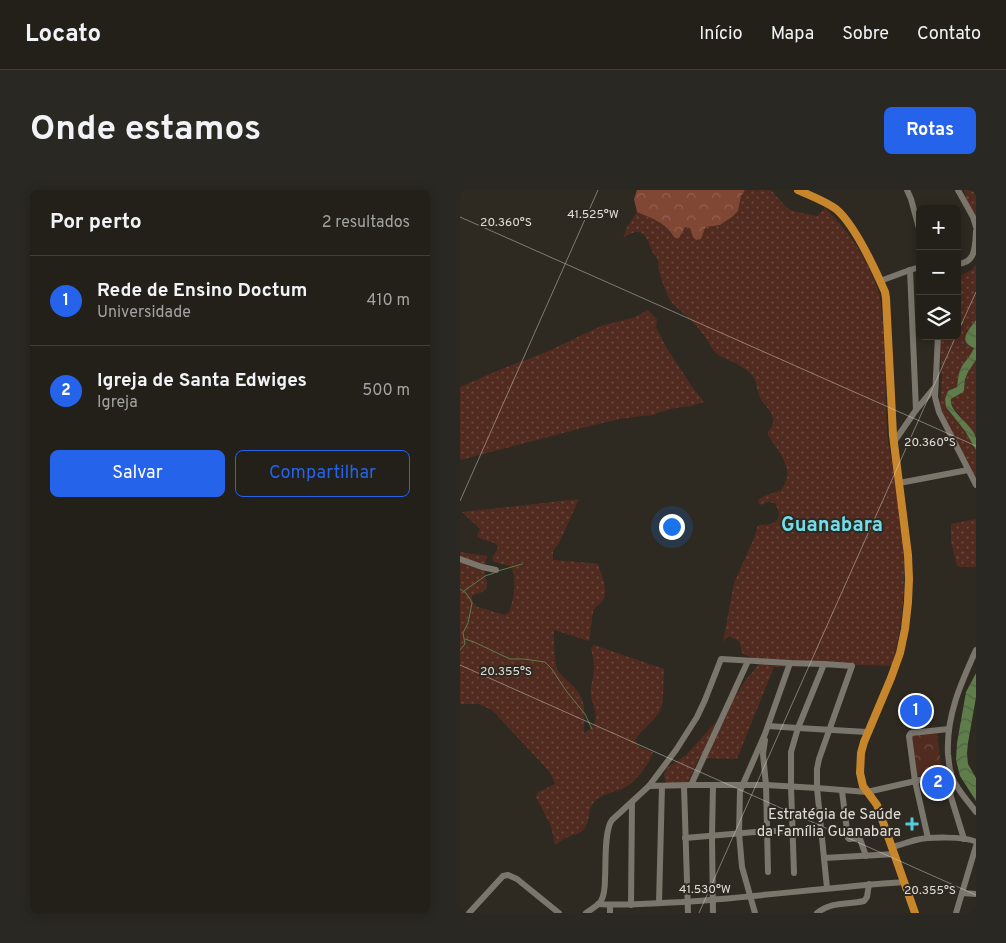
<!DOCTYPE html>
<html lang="pt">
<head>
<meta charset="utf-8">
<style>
	body { margin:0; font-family:Overpass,sans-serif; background:#2a2822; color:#f1f3f6 }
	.controls { position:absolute; right:15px; top:15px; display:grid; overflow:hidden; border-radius:8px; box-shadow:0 2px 12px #0003 }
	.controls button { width:45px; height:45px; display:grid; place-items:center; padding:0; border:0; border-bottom:1px solid #3f3e38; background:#222019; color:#f1f3f6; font:25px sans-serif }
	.you { position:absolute; left:211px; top:336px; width:18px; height:18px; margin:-12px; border:4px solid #fff; border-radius:50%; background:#1a73e8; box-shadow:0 0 0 8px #1a73e833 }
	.badge { display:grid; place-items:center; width:32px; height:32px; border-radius:50%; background:#2563eb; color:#fff; font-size:16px; font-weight:700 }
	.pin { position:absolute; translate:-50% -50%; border:2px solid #fff; box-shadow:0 1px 5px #0006 }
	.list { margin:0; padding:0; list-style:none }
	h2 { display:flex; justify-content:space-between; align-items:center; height:65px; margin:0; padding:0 20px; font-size:21px }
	h2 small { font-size:16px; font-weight:400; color:#a2a3a2 }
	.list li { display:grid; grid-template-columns:32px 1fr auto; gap:15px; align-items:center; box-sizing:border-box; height:90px; padding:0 20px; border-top:1px solid #3f3e38 }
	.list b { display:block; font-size:19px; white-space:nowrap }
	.list p { margin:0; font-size:16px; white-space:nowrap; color:#a2a3a2 }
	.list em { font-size:16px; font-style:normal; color:#a2a3a2 }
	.actions { display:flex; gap:10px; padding:15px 20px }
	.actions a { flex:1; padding:11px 0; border:1px solid #2563eb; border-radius:8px; text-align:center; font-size:18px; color:#2563eb }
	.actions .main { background:#2563eb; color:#fff }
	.icon { flex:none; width:28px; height:28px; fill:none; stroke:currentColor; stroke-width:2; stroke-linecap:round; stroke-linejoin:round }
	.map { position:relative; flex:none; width:516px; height:723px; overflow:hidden; border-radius:8px }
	header { display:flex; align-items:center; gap:30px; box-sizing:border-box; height:70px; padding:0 25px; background:#222019; border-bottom:1px solid #3f3e38 }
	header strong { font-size:24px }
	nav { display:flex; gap:28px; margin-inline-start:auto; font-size:18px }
	.intro { display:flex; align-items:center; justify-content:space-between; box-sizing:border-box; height:120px; padding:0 30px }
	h1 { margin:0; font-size:35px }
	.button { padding:12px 22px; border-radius:8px; background:#2563eb; color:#fff; font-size:18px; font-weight:700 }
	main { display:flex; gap:30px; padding:0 30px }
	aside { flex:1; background:#222019; border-radius:8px; box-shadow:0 2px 12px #0003 }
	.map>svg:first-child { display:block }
	.grass { fill:url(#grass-dots) }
	.forest { fill:url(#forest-crowns) }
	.park { fill:url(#park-crowns) }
	.water { fill:url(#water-waves) }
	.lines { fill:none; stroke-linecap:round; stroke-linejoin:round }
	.stream { stroke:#5e7d4a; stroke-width:1 }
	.minor { stroke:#7b766c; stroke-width:6 }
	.major { stroke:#c7862c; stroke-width:8 }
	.ticks { fill:none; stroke:#e0ded8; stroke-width:1; stroke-opacity:0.45 }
	.poi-dot { fill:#53cbda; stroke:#2e2a21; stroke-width:2 }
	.labels { text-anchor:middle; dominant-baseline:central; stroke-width:4; stroke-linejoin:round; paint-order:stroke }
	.poi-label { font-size:15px; fill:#e0ded8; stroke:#2e2a21; text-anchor:end }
	.district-label { font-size:20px; font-weight:bold; fill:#73ddeb; stroke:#2e2a21 }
	.ticks-label { font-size:12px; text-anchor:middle; fill:#e0ded8; stroke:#2e2a21; stroke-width:4; stroke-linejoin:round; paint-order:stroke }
</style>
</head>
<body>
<header>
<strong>Locato</strong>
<nav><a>Início</a><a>Mapa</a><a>Sobre</a><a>Contato</a></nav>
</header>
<div class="intro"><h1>Onde estamos</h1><a class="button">Rotas</a></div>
<main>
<aside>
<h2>Por perto<small>2 resultados</small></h2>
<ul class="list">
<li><span class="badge">1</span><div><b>Rede de Ensino Doctum</b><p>Universidade</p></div><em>410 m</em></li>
<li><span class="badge">2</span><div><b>Igreja de Santa Edwiges</b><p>Igreja</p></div><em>500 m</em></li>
</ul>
<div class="actions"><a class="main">Salvar</a><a>Compartilhar</a></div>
</aside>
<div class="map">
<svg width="516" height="723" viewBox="0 0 516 723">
	<defs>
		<pattern id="grass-dots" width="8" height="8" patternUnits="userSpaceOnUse" patternTransform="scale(1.25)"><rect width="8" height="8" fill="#512b1f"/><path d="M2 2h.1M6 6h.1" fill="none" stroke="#6a493f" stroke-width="1.8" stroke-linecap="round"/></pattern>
		<pattern id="forest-crowns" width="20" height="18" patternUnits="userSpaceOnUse" patternTransform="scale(1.25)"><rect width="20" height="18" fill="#804735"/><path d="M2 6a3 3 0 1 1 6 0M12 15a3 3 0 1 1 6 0" fill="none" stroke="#926152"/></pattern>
		<pattern id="park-crowns" width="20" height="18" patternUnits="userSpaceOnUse" patternTransform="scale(1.25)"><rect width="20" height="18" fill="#512b1f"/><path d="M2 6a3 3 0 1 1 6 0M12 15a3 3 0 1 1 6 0" fill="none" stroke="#6a493f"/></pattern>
		<pattern id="water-waves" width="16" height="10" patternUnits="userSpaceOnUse" patternTransform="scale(1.25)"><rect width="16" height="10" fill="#5e7d4a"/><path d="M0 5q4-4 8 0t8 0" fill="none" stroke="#526346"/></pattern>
	</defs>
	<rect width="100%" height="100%" fill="#2e2a21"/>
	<g class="grass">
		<path d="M285 0H311L327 18 333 21 357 26 365 18C388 40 408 69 418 100 421 108 421 118 422 126 427 165 425 204 427 243 428 256 432 268 434 281 438 311 443 341 444 371 445 408 441 441 432 476L401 475 314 477 277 569 239 568 227 594 206 595 204 584 208 577 226 565 255 533 264 531 272 512 284 492 299 474 296 470 282 463 279 451 268 446 263 452 274 393 295 346 298 335C305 335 318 335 319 325 319 321 316 316 315 313L308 312 300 315 299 314 298 310 302 307 321 300C337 280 319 263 308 245V242C322 226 303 217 299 205 296 197 297 190 291 184 285 178 276 173 268 170 263 167 258 166 255 162 252 160 251 156 249 153 246 147 241 142 237 137 231 129 223 123 215 116 208 110 202 91 199 82 198 78 199 74 198 70 197 67 193 65 192 61 185 43 182 36 163 48L167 37 177 22C196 31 201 31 215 48L225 37 243 40 246 37 260 35 272 27 278 21 281 6Z"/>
		<polygon points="504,0 516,0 516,29 508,15"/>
		<polygon points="516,75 516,130 507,143 512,157 514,159 503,175 498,187 497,197 491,199 486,217 505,241 516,260 516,290 490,240 480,215 482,186 479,146 497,146 497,87 512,80"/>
		<polygon points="188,120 197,129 196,137 206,157 233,198 244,212 231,216 215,218 200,222 194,225 181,226 160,229 138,234 0,270 0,197 39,180 84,163 141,136 175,127"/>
		<polygon points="516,170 516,247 490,213 491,209 504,200 505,189 508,182"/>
		<path d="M119 309 99 353 93 361V370L130 373 138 374C141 384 149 400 143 410 140 415 134 417 133 422 131 432 131 442 129 451L94 440C94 450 94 470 97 479 100 485 108 491 113 496 128 511 124 525 124 543 129 540 133 538 135 532 138 522 132 514 131 505 130 496 134 487 134 477 134 471 132 464 131 458L134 455 204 479C203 491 205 513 199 523 192 533 181 540 175 550 178 558 185 559 193 562 190 573 175 593 164 598 156 602 143 603 136 610 127 617 131 630 125 638 121 644 114 644 108 647 103 649 99 653 95 655L91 636 76 607 78 602 95 594 93 589 88 580 32 520 19 514H0V362C10 363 18 365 27 366 26 372 24 378 25 383 25 388 29 394 26 399 22 404 16 403 12 406 12 412 13 414 18 417L45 425 49 422C53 413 59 383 49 376 45 374 39 374 34 372L32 368 37 360 38 356C32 350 24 352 17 346L20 339 2 322Z"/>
		<polygon points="516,329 516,377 502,377 497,376 491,352 491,334"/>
	</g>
	<path class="forest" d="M177 0H285L281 6 278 21 272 27 260 35 246 37C243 41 243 44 241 49L236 50 233 47 230 38 225 37 219 48H215C203 31 195 30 177 22L174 9Z"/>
	<polygon class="park" points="477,543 482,582 457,586 451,545"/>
	<g class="water">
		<path d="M516 130V170L508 182 505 189 504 200 503 202 491 209C488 221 513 235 516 248 516 252 516 257 516 260L505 241 486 217 485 209 488 201 497 197C498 190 498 183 502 176 506 170 511 165 514 158 497 151 509 140 516 130Z"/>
		<polygon points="516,483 516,507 508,553 507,563 508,574 516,588 516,611 500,586 496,570 497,553 506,502"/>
	</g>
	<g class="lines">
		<g class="stream">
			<polyline points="38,381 62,374"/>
			<polyline points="0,399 6,403 10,409 12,413 8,433 3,443 5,454 0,460"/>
			<polyline points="4,401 25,386 34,383"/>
			<polyline points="5,449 14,452 50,469 64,469 85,472 91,478 107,502 125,524 132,539"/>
		</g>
		<g class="minor">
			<polyline points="447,0 451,9 460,42"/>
			<polyline points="498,0 513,27 516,37"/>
			<path d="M497 74C516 73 515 57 516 41"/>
			<polyline points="450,80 456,220"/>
			<polyline points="420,91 450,80 460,77"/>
			<polyline points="478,146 475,207 479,222 516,295"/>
			<polyline points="434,252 456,220 475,197"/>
			<polyline points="439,293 508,280"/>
			<polyline points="0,369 22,377 36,380"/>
			<path d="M516 460C501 493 486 526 488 564 489 572 489 579 492 587 497 600 508 611 516 622"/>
			<polyline points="308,536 338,538 407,542"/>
			<polyline points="305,550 303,564 306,595 308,682"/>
			<polyline points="486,584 491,607 504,649"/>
			<polyline points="231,595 288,471"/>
			<polyline points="189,596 231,595 306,595 357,598 407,602 491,583"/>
			<polyline points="224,596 228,723"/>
			<polyline points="382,601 388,648 389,649 398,648 400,649 406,666"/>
			<polyline points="225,648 307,641 361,641"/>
			<polyline points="468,648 455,591 449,546 451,543 489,539"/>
			<path d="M432 657C440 655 448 652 456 650 468 647 505 646 516 652"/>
			<polyline points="364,668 435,664"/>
			<polyline points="334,683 331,596 331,562 338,538 364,474"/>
			<polyline points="502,703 516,704"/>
			<polyline points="199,713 202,596"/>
			<path d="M138 714C166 716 194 713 222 712 296 707 370 697 445 692"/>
			<polyline points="171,715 172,612"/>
			<polyline points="9,723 43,686 48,685 57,689 99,723"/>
			<path d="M126 723C131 719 138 716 141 711 145 704 145 695 145 688 146 674 144 640 152 630L189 596 216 560 237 527 245 510 261 469 330 473 364 474 392 476 359 569 357 579V598L367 698"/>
			<polyline points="150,723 150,715"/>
			<polyline points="253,723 252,646 253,595"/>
			<polyline points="295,723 282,677 279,643 280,601 305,544 330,473"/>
			<path d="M357 723C372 711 387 715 404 711L407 707 409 694"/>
			<polyline points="496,723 516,656"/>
		</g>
		<path class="major" d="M338 0C351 6 365 11 376 19 395 35 415 79 425 102L426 108 433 245 448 365 449 389 448 412 445 439 440 463 431 488 404 552 401 563 400 583 403 596 417 615 455 723"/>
	</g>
	<path class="ticks" d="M0 27 516 256M497 144 516 102M0 311 138 0M0 475 516 705M239 723 496 146"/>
	<path class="poi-dot" d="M449.5 626.5h5v5h5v5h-5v5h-5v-5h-5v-5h5z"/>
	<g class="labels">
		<g class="poi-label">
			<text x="441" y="625">Estratégia de Saúde<tspan x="441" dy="17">da Família Guanabara</tspan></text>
		</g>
		<g class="district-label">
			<text x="372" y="336">Guanabara</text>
		</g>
	</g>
	<g class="ticks-label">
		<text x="133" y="28">41.525°W</text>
		<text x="46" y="36">20.360°S</text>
		<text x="470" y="256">20.360°S</text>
		<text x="46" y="485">20.355°S</text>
		<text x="245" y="703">41.530°W</text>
		<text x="470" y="704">20.355°S</text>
	</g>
</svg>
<div class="controls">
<button>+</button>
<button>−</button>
<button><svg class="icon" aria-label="layers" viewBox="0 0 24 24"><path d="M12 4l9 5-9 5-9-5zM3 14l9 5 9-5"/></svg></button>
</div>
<div class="you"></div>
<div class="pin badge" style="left:456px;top:521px">1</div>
<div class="pin badge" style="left:478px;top:593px">2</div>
</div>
</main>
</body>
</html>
